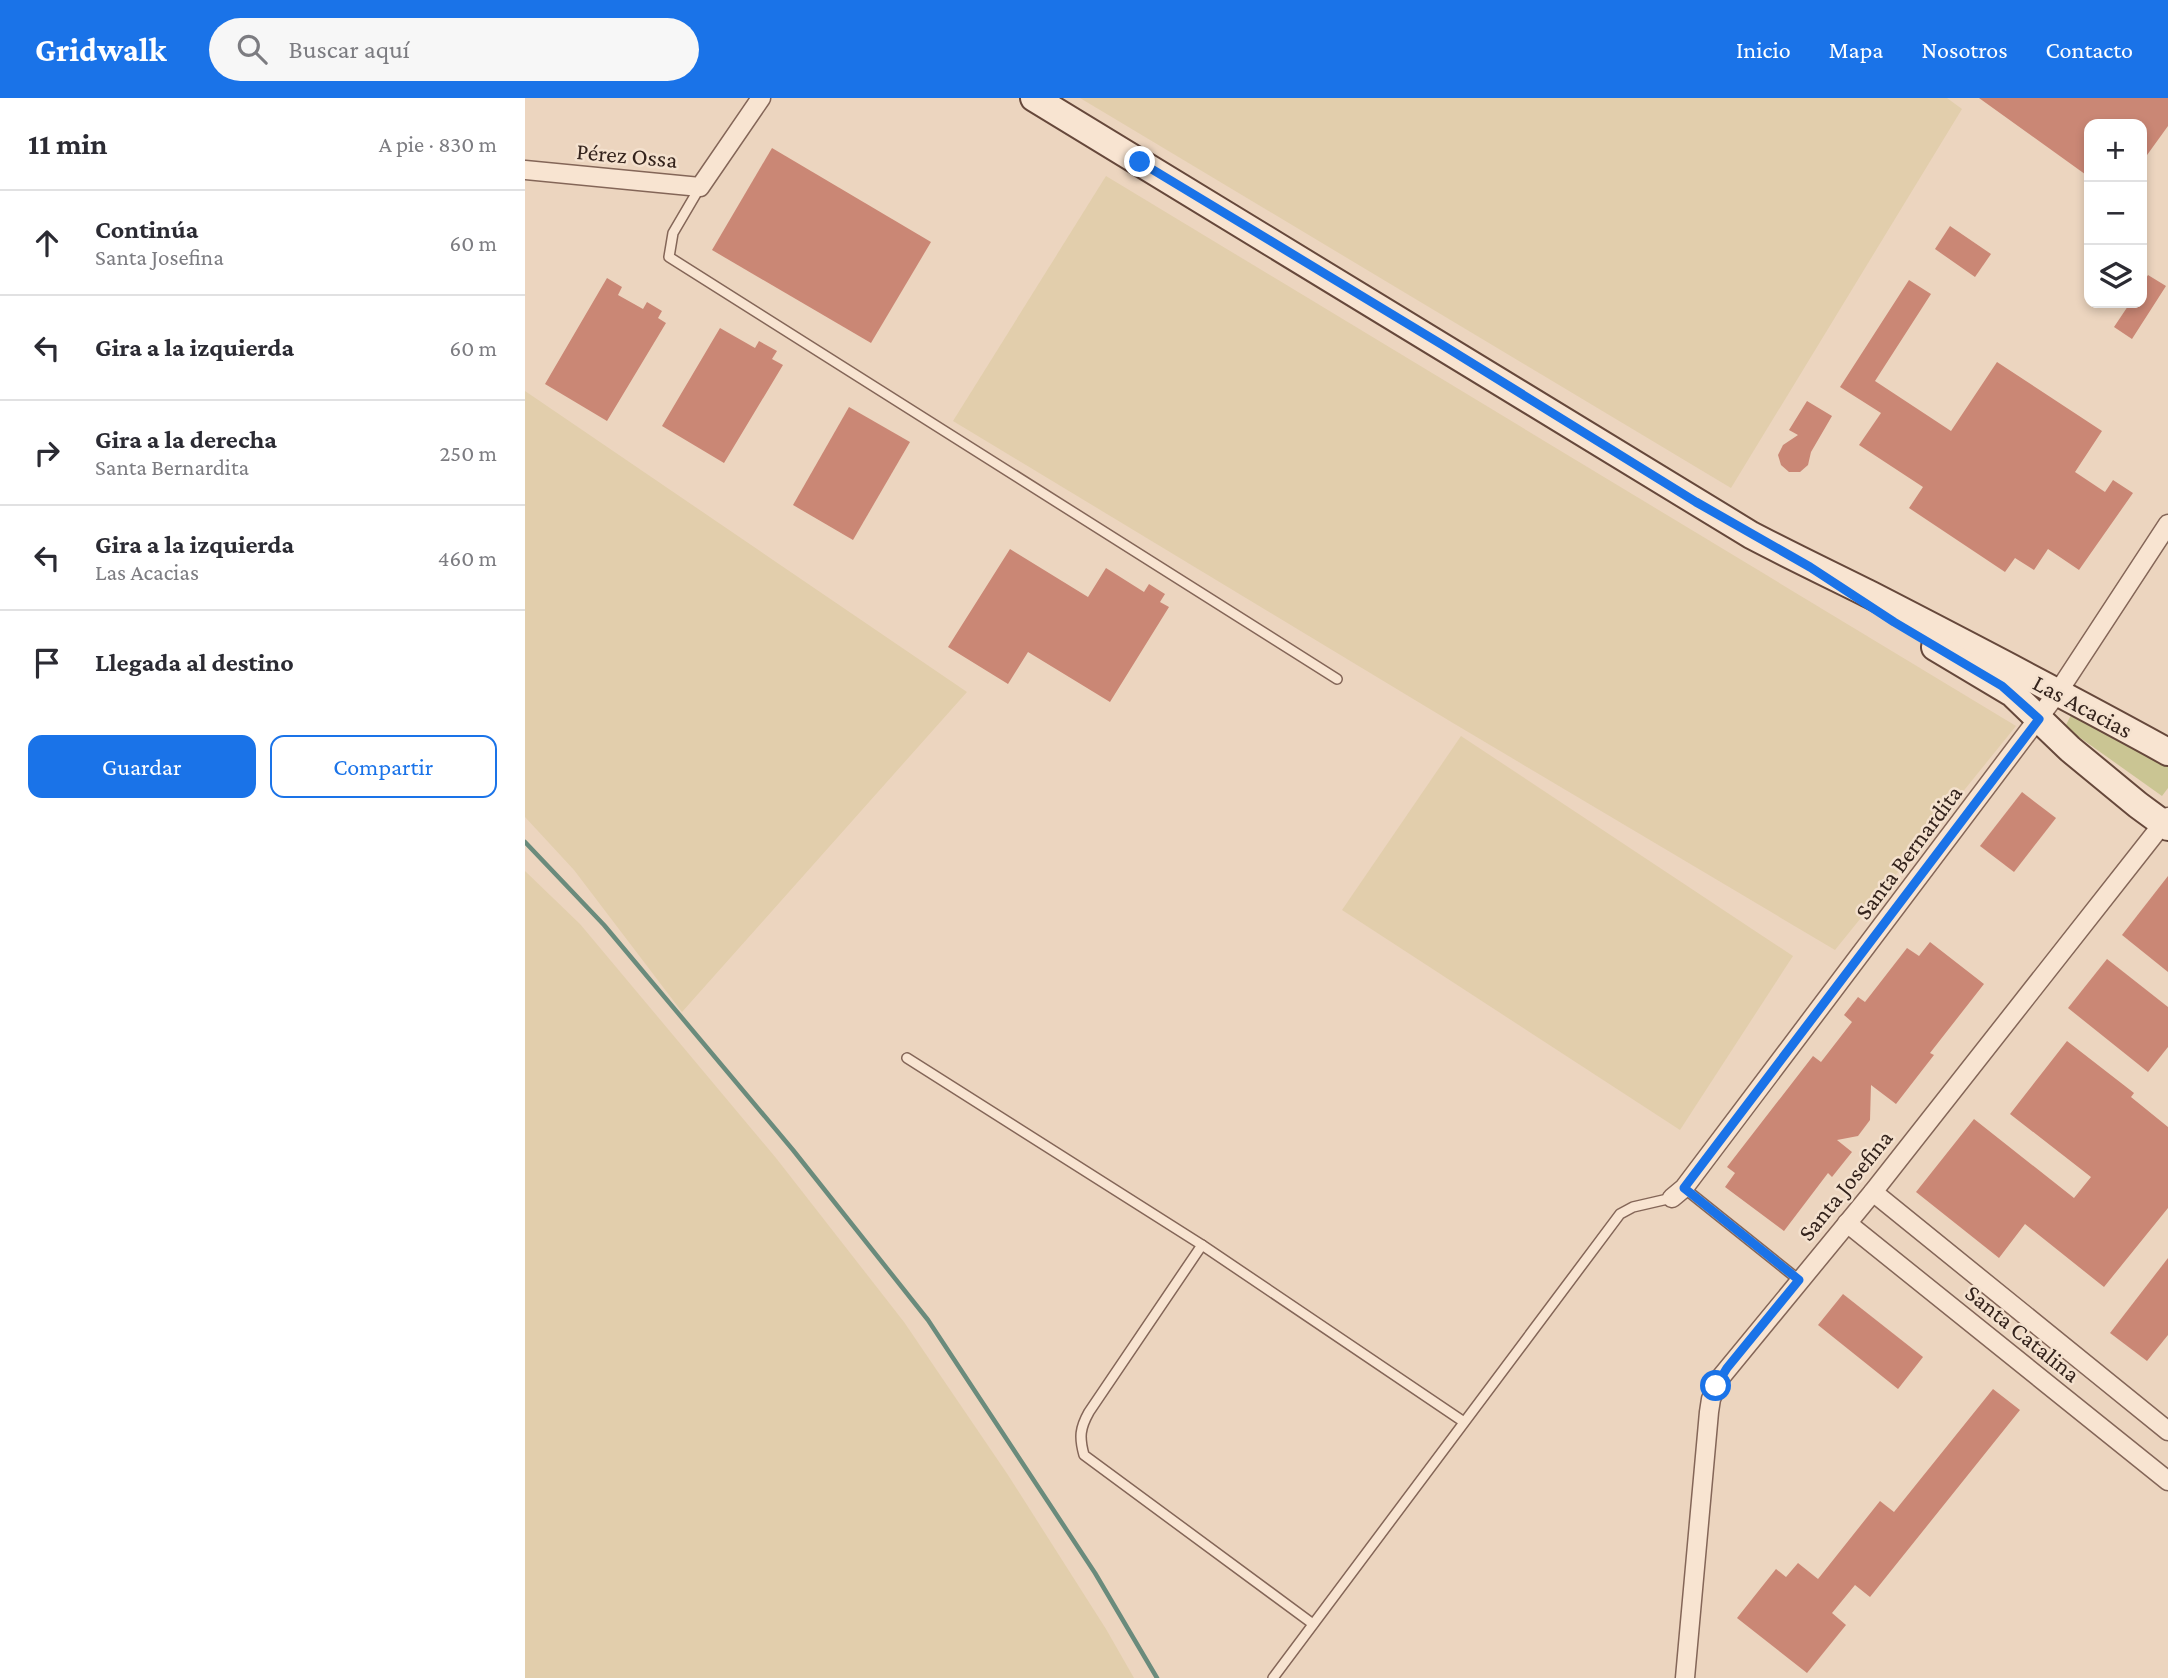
<!DOCTYPE html>
<html lang="es">
<head>
<meta charset="utf-8">
<style>
	body { margin:0; font-family:"Crimson Pro",serif; background:#f7f7f7; color:#2b2b33 }
	.controls { position:absolute; right:21px; top:21px; display:grid; overflow:hidden; border-radius:14px; box-shadow:0 4px 10px #0003 }
	.controls button { width:63px; height:63px; display:grid; place-items:center; padding:0; border:0; border-bottom:2px solid #e1e1e2; background:#fff; color:#2b2b33; font:35px sans-serif }
	.stop { position:absolute; width:21px; height:21px; margin:-16px; border:5px solid #1a73e8; border-radius:50%; background:#fff }
	.stop.end { background:#1a73e8; border-color:#fff; box-shadow:0 2px 7px #0008 }
	.list { margin:0; padding:0; list-style:none }
	h2 { display:flex; justify-content:space-between; align-items:center; height:91px; margin:0; padding:0 28px; font-size:30px }
	h2 small { font-size:23px; font-weight:400; color:#7c7c81 }
	.list li { display:grid; grid-template-columns:46px 1fr auto; gap:21px; align-items:center; box-sizing:border-box; height:105px; padding:0 28px; border-top:2px solid #e1e1e2 }
	.list b { display:block; font-size:26px; white-space:nowrap }
	.list p { margin:0; font-size:23px; white-space:nowrap; color:#7c7c81 }
	.list em { font-size:23px; font-style:normal; color:#7c7c81 }
	.actions { display:flex; gap:14px; padding:21px 28px }
	.actions a { flex:1; padding:16px 0; border:2px solid #1a73e8; border-radius:14px; text-align:center; font-size:24px; color:#1a73e8 }
	.actions .main { background:#1a73e8; color:#fff }
	.icon { flex:none; width:38px; height:38px; fill:none; stroke:currentColor; stroke-width:2; stroke-linecap:round; stroke-linejoin:round }
	.map { position:relative; flex:none; width:1643px; height:1580px; overflow:hidden }
	header { display:flex; align-items:center; gap:42px; box-sizing:border-box; height:98px; padding:0 35px; background:#1a73e8; color:#fff }
	header strong { font-size:33px }
	nav { display:flex; gap:38px; margin-inline-start:auto; font-size:24px }
	.search { width:490px; height:63px; background:#f7f7f7; display:flex; align-items:center; gap:18px; box-sizing:border-box; padding:0 24px; border-radius:38px; color:#7c7c81; font-size:26px }
	main { display:flex }
	aside { flex:1; background:#fff }
	.map>svg:first-child { display:block }
	.farmland { fill:#e2ceac }
	.green { fill:#cac593 }
	.lines { fill:none; stroke-linecap:round; stroke-linejoin:round }
	.stream { stroke:#6a8b7c; stroke-width:4.5 }
	.building { fill:#ca8775 }
	.lane-casing { stroke:#846658; stroke-width:12 }
	.street-casing { stroke:#846658; stroke-width:21 }
	.secondary-casing { stroke:#66483b; stroke-width:30 }
	.lane { stroke:#f8e4d1; stroke-width:9 }
	.street { stroke:#f8e4d1; stroke-width:18 }
	.secondary { stroke:#f8e4d1; stroke-width:26 }
	.route { stroke:#1a73e8; stroke-width:9 }
	.labels { text-anchor:middle; dominant-baseline:central; stroke-width:5; stroke-linejoin:round; paint-order:stroke }
	.street-label { font-size:24px; fill:#34231c; stroke:#f4e1ce }
</style>
</head>
<body>
<header>
<strong>Gridwalk</strong>
<div class="search"><svg class="icon" aria-label="search" viewBox="0 0 24 24"><circle cx="10" cy="10" r="6"/><path d="M15 15l6 6"/></svg>Buscar aquí</div>
<nav><a>Inicio</a><a>Mapa</a><a>Nosotros</a><a>Contacto</a></nav>
</header>
<main>
<aside>
<h2>11 min<small>A pie · 830 m</small></h2>
<ul class="list">
<li><svg class="icon" aria-label="ahead" viewBox="0 0 24 24"><path d="M12 20V5M6 11l6-6 6 6"/></svg><div><b>Continúa</b><p>Santa Josefina</p></div><em>60 m</em></li>
<li><svg class="icon" aria-label="left" viewBox="0 0 24 24"><path d="M17 20v-9H6M10 6l-5 5 5 5"/></svg><div><b>Gira a la izquierda</b></div><em>60 m</em></li>
<li><svg class="icon" aria-label="right" viewBox="0 0 24 24"><path d="M7 20v-9h11M14 6l5 5-5 5"/></svg><div><b>Gira a la derecha</b><p>Santa Bernardita</p></div><em>250 m</em></li>
<li><svg class="icon" aria-label="left" viewBox="0 0 24 24"><path d="M17 20v-9H6M10 6l-5 5 5 5"/></svg><div><b>Gira a la izquierda</b><p>Las Acacias</p></div><em>460 m</em></li>
<li><svg class="icon" aria-label="arrive" viewBox="0 0 24 24"><path d="M6 21V4h12l-3 4 3 4H6"/></svg><div><b>Llegada al destino</b></div></li>
</ul>
<div class="actions"><a class="main">Guardar</a><a>Compartir</a></div>
</aside>
<div class="map">
<svg width="1643" height="1580" viewBox="0 0 1643 1580">
	<rect width="100%" height="100%" fill="#ecd5bf"/>
	<g class="farmland">
		<polygon points="555,0 1422,0 1437,11 1206,390"/>
		<polygon points="581,78 1491,628 1310,852 928,625 428,323"/>
		<polygon points="0,293 442,594 157,914 49,772 0,719"/>
		<polygon points="936,638 1268,858 1155,1032 817,812"/>
		<polygon points="0,773 55,826 251,1060 379,1224 483,1377 581,1531 609,1580 0,1580"/>
	</g>
	<polygon class="green" points="1547,615 1643,667 1643,690 1637,698 1540,629"/>
	<g class="lines">
		<polyline class="stream" points="0,744 79,827 268,1052 403,1222 570,1475 632,1580"/>
	</g>
	<g class="building">
		<polygon points="1454,0 1643,0 1643,28 1617,64 1617,26 1564,26 1564,79"/>
		<polygon points="247,50 406,144 346,245 187,152"/>
		<polygon points="1425,128 1466,156 1450,179 1410,151"/>
		<polygon points="1623,177 1641,188 1607,241 1589,229 1605,205 1617,205 1617,187"/>
		<polygon points="82,180 97,189 93,197 118,211 122,204 137,213 133,220 141,225 82,323 20,286"/>
		<polygon points="1384,182 1406,196 1350,283 1426,333 1472,264 1577,333 1550,374 1580,394 1588,382 1608,395 1554,472 1523,451 1509,472 1490,460 1480,474 1384,410 1398,389 1334,347 1356,315 1315,289"/>
		<polygon points="195,230 230,250 234,243 252,253 247,261 258,267 199,365 137,328"/>
		<polygon points="1282,303 1307,318 1286,354 1283,367 1275,374 1264,374 1256,367 1253,357 1258,347 1273,337 1264,332"/>
		<polygon points="324,309 385,344 328,442 268,407"/>
		<polygon points="485,451 563,499 581,470 619,494 624,486 640,496 635,504 644,509 585,604 503,554 483,586 423,549"/>
		<polygon points="1497,694 1531,720 1489,774 1455,748"/>
		<polygon points="1643,778 1643,874 1597,837"/>
		<polygon points="1405,844 1459,886 1405,955 1409,957 1371,1006 1346,987 1345,1022 1333,1038 1312,1042 1327,1054 1307,1079 1303,1075 1259,1133 1200,1089 1210,1075 1202,1069 1288,958 1296,964 1327,924 1319,917 1333,899 1340,904 1382,850 1394,858"/>
		<polygon points="1582,861 1643,909 1643,949 1623,974 1543,910"/>
		<polygon points="1542,943 1609,995 1606,999 1643,1029 1643,1110 1579,1189 1500,1126 1474,1160 1391,1094 1449,1021 1549,1100 1566,1079 1485,1016"/>
		<polygon points="1643,1160 1643,1237 1622,1263 1585,1235"/>
		<polygon points="1318,1196 1398,1259 1373,1291 1293,1227"/>
		<polygon points="1468,1291 1495,1312 1345,1499 1330,1487 1307,1515 1321,1527 1282,1575 1212,1520 1251,1471 1261,1479 1273,1465 1293,1481 1355,1403 1369,1414"/>
	</g>
	<g class="lines">
		<g class="lane-casing">
			<g id="lane">
				<polyline points="175,89 148,135 144,159 812,581"/>
				<polyline points="382,960 677,1147 939,1324"/>
				<polyline points="1159,1090 1274,1182"/>
				<path d="M677 1147 564 1314C555 1330 554 1339 559 1357L788 1526"/>
				<polyline points="748,1580 1095,1116 1108,1109 1147,1100"/>
			</g>
		</g>
		<g class="street-casing">
			<g id="street">
				<polyline points="0,72 175,89 236,0"/>
				<polyline points="1348,1094 1643,1333"/>
				<polyline points="1147,1100 1159,1090 1533,594 1643,426"/>
				<polyline points="1322,1125 1643,1383"/>
				<polyline points="1160,1580 1184,1314 1186,1301 1196,1279 1348,1094 1643,719"/>
			</g>
		</g>
		<g class="secondary-casing">
			<g id="secondary">
				<path d="M509 0 1226 437C1266 458 1306 477 1346 497 1445 548 1545 600 1643 654"/>
				<polyline points="1410,549 1487,595 1545,651 1613,707 1643,729"/>
			</g>
		</g>
		<use href="#lane" class="lane"/>
		<use href="#street" class="street"/>
		<use href="#secondary" class="secondary"/>
	</g>
	<g class="lines">
		<polyline class="route" points="615,64 916,246 1171,404 1285,469 1369,524 1477,588 1514,621 1159,1090 1274,1182 1202,1270 1191,1288"/>
	</g>
	<g class="labels">
		<g class="street-label">
			<text transform="translate(102 57) rotate(5)">Pérez Ossa</text>
			<text transform="translate(1558 608) rotate(28)">Las Acacias</text>
			<text transform="translate(1383 754) rotate(-53)">Santa Bernardita</text>
			<text transform="translate(1320 1087) rotate(-51)">Santa Josefina</text>
			<text transform="translate(1498 1235) rotate(39)">Santa Catalina</text>
		</g>
	</g>
</svg>
<div class="controls">
<button>+</button>
<button>−</button>
<button><svg class="icon" aria-label="layers" viewBox="0 0 24 24"><path d="M12 4l9 5-9 5-9-5zM3 14l9 5 9-5"/></svg></button>
</div>
<div class="stop" style="left:1191px;top:1288px"></div>
<div class="stop end" style="left:615px;top:64px"></div>
</div>
</main>
</body>
</html>
